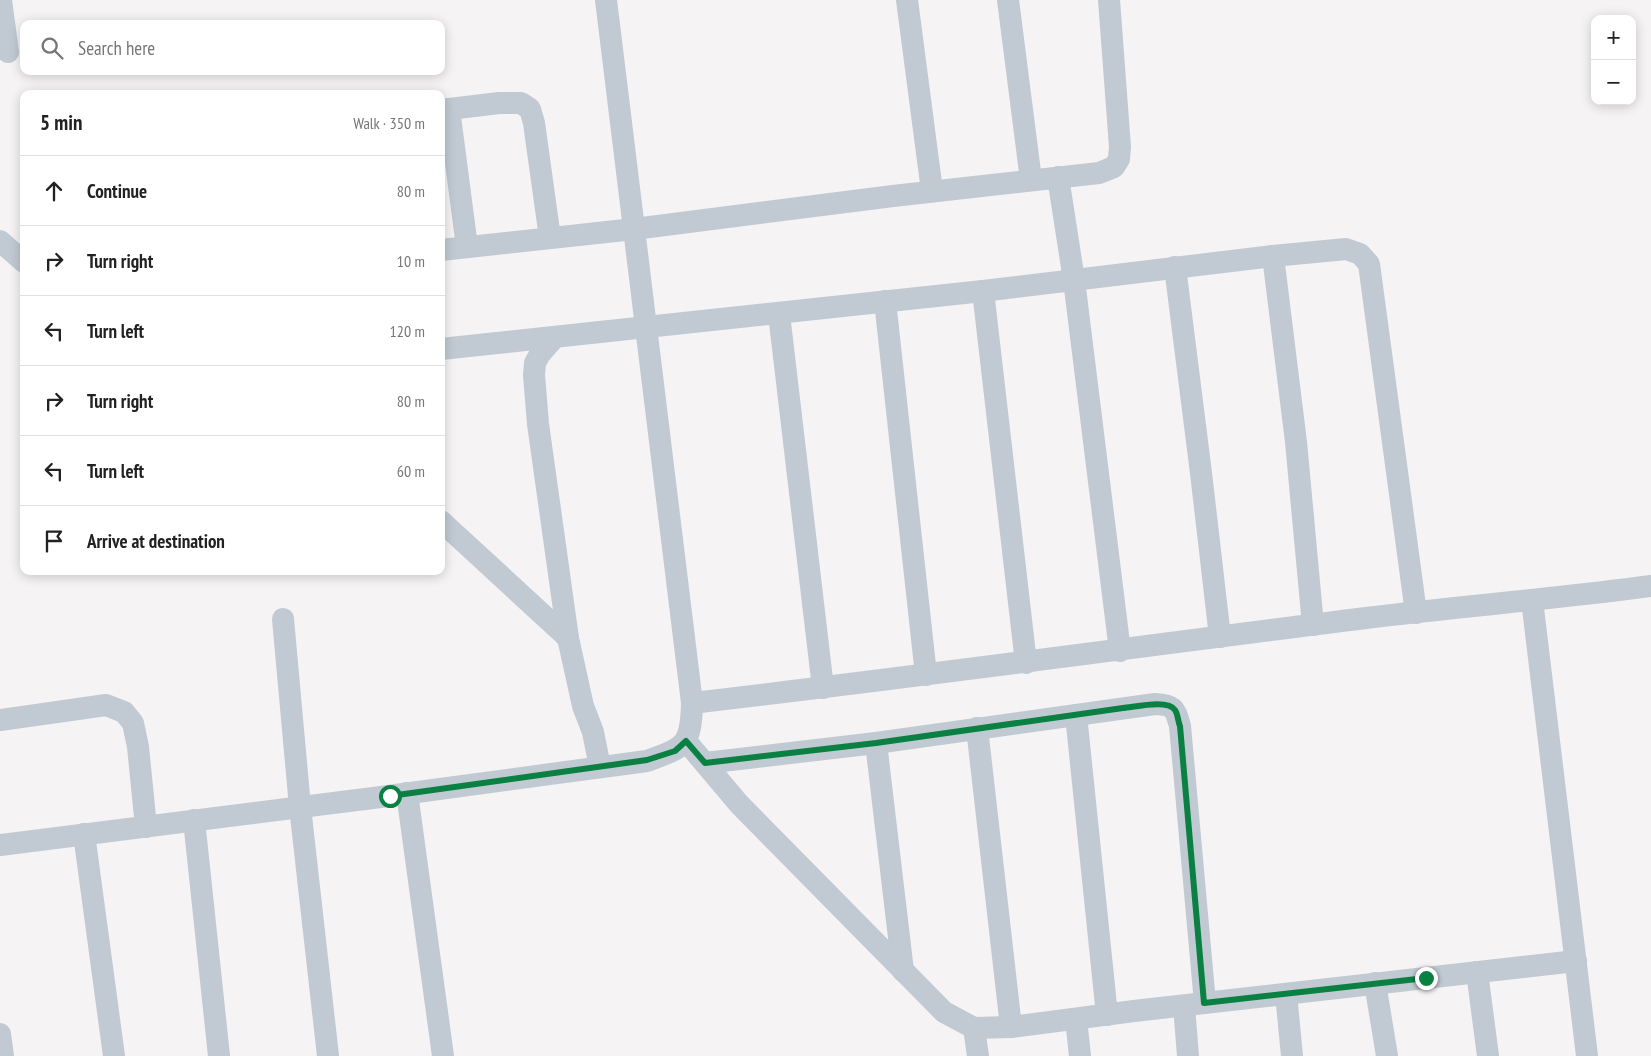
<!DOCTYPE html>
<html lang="en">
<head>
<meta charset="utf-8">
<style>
	body { margin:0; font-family:"PT Sans Narrow",sans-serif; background:#f2f2f2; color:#222 }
	.controls { position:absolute; right:15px; top:15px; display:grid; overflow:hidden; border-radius:10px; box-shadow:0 2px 12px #0003 }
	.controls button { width:45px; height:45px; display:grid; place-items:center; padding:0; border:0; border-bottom:1px solid #e0e0e0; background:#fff; color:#222; font:25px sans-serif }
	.stop { position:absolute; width:15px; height:15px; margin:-11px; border:4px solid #0b8043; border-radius:50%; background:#fff }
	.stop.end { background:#0b8043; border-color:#fff; box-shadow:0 1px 5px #0008 }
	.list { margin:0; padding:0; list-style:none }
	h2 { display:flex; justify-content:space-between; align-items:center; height:65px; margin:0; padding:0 20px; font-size:21px }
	h2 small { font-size:16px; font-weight:400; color:#767676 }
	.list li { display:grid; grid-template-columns:32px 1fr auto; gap:15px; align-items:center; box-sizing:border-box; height:70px; padding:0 20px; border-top:1px solid #e0e0e0 }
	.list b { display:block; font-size:19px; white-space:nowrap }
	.list em { font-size:16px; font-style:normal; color:#767676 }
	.icon { flex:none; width:28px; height:28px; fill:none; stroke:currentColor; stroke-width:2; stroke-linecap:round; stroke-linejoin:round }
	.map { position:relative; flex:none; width:1651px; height:1056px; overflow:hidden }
	.search { position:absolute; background:#fff; box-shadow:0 2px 12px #0003; left:20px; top:20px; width:425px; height:55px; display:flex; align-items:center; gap:12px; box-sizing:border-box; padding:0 18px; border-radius:10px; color:#767676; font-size:19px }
	.panel { position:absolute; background:#fff; box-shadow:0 2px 12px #0003; left:20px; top:90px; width:425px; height:485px; border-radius:10px }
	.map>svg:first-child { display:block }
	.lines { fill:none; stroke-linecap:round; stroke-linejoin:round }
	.street { stroke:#c1cad2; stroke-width:22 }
	.route { stroke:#0b8043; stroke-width:6 }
</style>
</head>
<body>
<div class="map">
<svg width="1651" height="1056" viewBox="0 0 1651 1056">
	<rect width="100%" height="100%" fill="#f5f3f3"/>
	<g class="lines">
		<g class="street">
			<polyline points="1,0 8,52"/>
			<polyline points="907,0 932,191"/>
			<polyline points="1008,0 1031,180"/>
			<polyline points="449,109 467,247"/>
			<polyline points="441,110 499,103 521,103 530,109 534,123 550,238"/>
			<polyline points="1058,177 1074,280 1120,651"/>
			<polyline points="0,241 24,262"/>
			<polyline points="441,250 634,229 893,196 1099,173 1114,167 1119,159 1120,147 1109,0"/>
			<polyline points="1273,256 1296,442 1313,625"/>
			<polyline points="1175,267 1201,473 1220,637"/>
			<polyline points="983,291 1026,663"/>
			<polyline points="885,301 926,675"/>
			<polyline points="779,314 823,688"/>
			<polyline points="554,338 540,354 535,363 534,375 538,424 568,638 583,706 593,732 600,767"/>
			<polyline points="441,349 983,291 1273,256 1346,249 1360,254 1369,264 1416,613"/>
			<polyline points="441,521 568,638"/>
			<polyline points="1532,600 1587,1056"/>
			<polyline points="283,619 300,807 328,1056"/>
			<path d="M692 703C917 677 1142 646 1366 618 1461 606 1556 599 1651 586"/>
			<polyline points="1076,715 1107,1015"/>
			<polyline points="0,720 106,705 124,712 133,723 138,747 146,827"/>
			<polyline points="977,728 1011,1027"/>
			<polyline points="686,741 739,804 944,1012 974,1028 1011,1027 1134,1011 1576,961"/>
			<polyline points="876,743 903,971"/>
			<path d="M705 763 876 743 1155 704C1175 705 1175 709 1180 726L1205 1003"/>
			<polyline points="407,793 443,1056"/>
			<polyline points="194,820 219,1056"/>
			<polyline points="84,834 114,1056"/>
			<path d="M0 845 373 798 647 761C685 747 691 746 692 703L606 0"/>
			<polyline points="1477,972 1488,1056"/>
			<polyline points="1375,983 1387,1056"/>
			<polyline points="1286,994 1292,1056"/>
			<polyline points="1184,1006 1188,1056"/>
			<polyline points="1076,1019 1080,1056"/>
			<polyline points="974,1028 978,1056"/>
			<polyline points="0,1034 3,1056"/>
		</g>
	</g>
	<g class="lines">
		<path class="route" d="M390 796 647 760 675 751 686 741 705 763 876 743 1123 708C1135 707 1168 699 1175 710 1178 714 1178 722 1180 726L1204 1003 1426 978"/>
	</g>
</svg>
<div class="controls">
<button>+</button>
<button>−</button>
</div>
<div class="stop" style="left:390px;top:796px"></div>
<div class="stop end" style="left:1426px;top:978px"></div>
<div class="search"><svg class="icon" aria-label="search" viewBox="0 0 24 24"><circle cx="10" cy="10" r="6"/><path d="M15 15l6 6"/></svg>Search here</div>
<section class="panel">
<h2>5 min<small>Walk · 350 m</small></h2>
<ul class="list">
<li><svg class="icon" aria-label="ahead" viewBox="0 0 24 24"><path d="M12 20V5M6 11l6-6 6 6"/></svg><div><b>Continue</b></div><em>80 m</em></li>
<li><svg class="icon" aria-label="right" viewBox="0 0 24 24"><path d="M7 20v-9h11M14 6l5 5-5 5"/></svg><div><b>Turn right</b></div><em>10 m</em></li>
<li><svg class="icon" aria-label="left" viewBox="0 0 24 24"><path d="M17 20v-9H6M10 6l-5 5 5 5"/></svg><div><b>Turn left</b></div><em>120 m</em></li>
<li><svg class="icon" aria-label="right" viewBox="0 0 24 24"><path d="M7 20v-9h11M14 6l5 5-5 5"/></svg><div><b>Turn right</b></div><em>80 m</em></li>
<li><svg class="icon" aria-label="left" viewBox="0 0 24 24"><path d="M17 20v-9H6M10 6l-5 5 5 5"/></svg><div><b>Turn left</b></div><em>60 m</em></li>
<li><svg class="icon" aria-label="arrive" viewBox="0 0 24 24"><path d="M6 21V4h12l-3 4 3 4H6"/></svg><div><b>Arrive at destination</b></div></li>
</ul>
</section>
</div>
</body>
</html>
